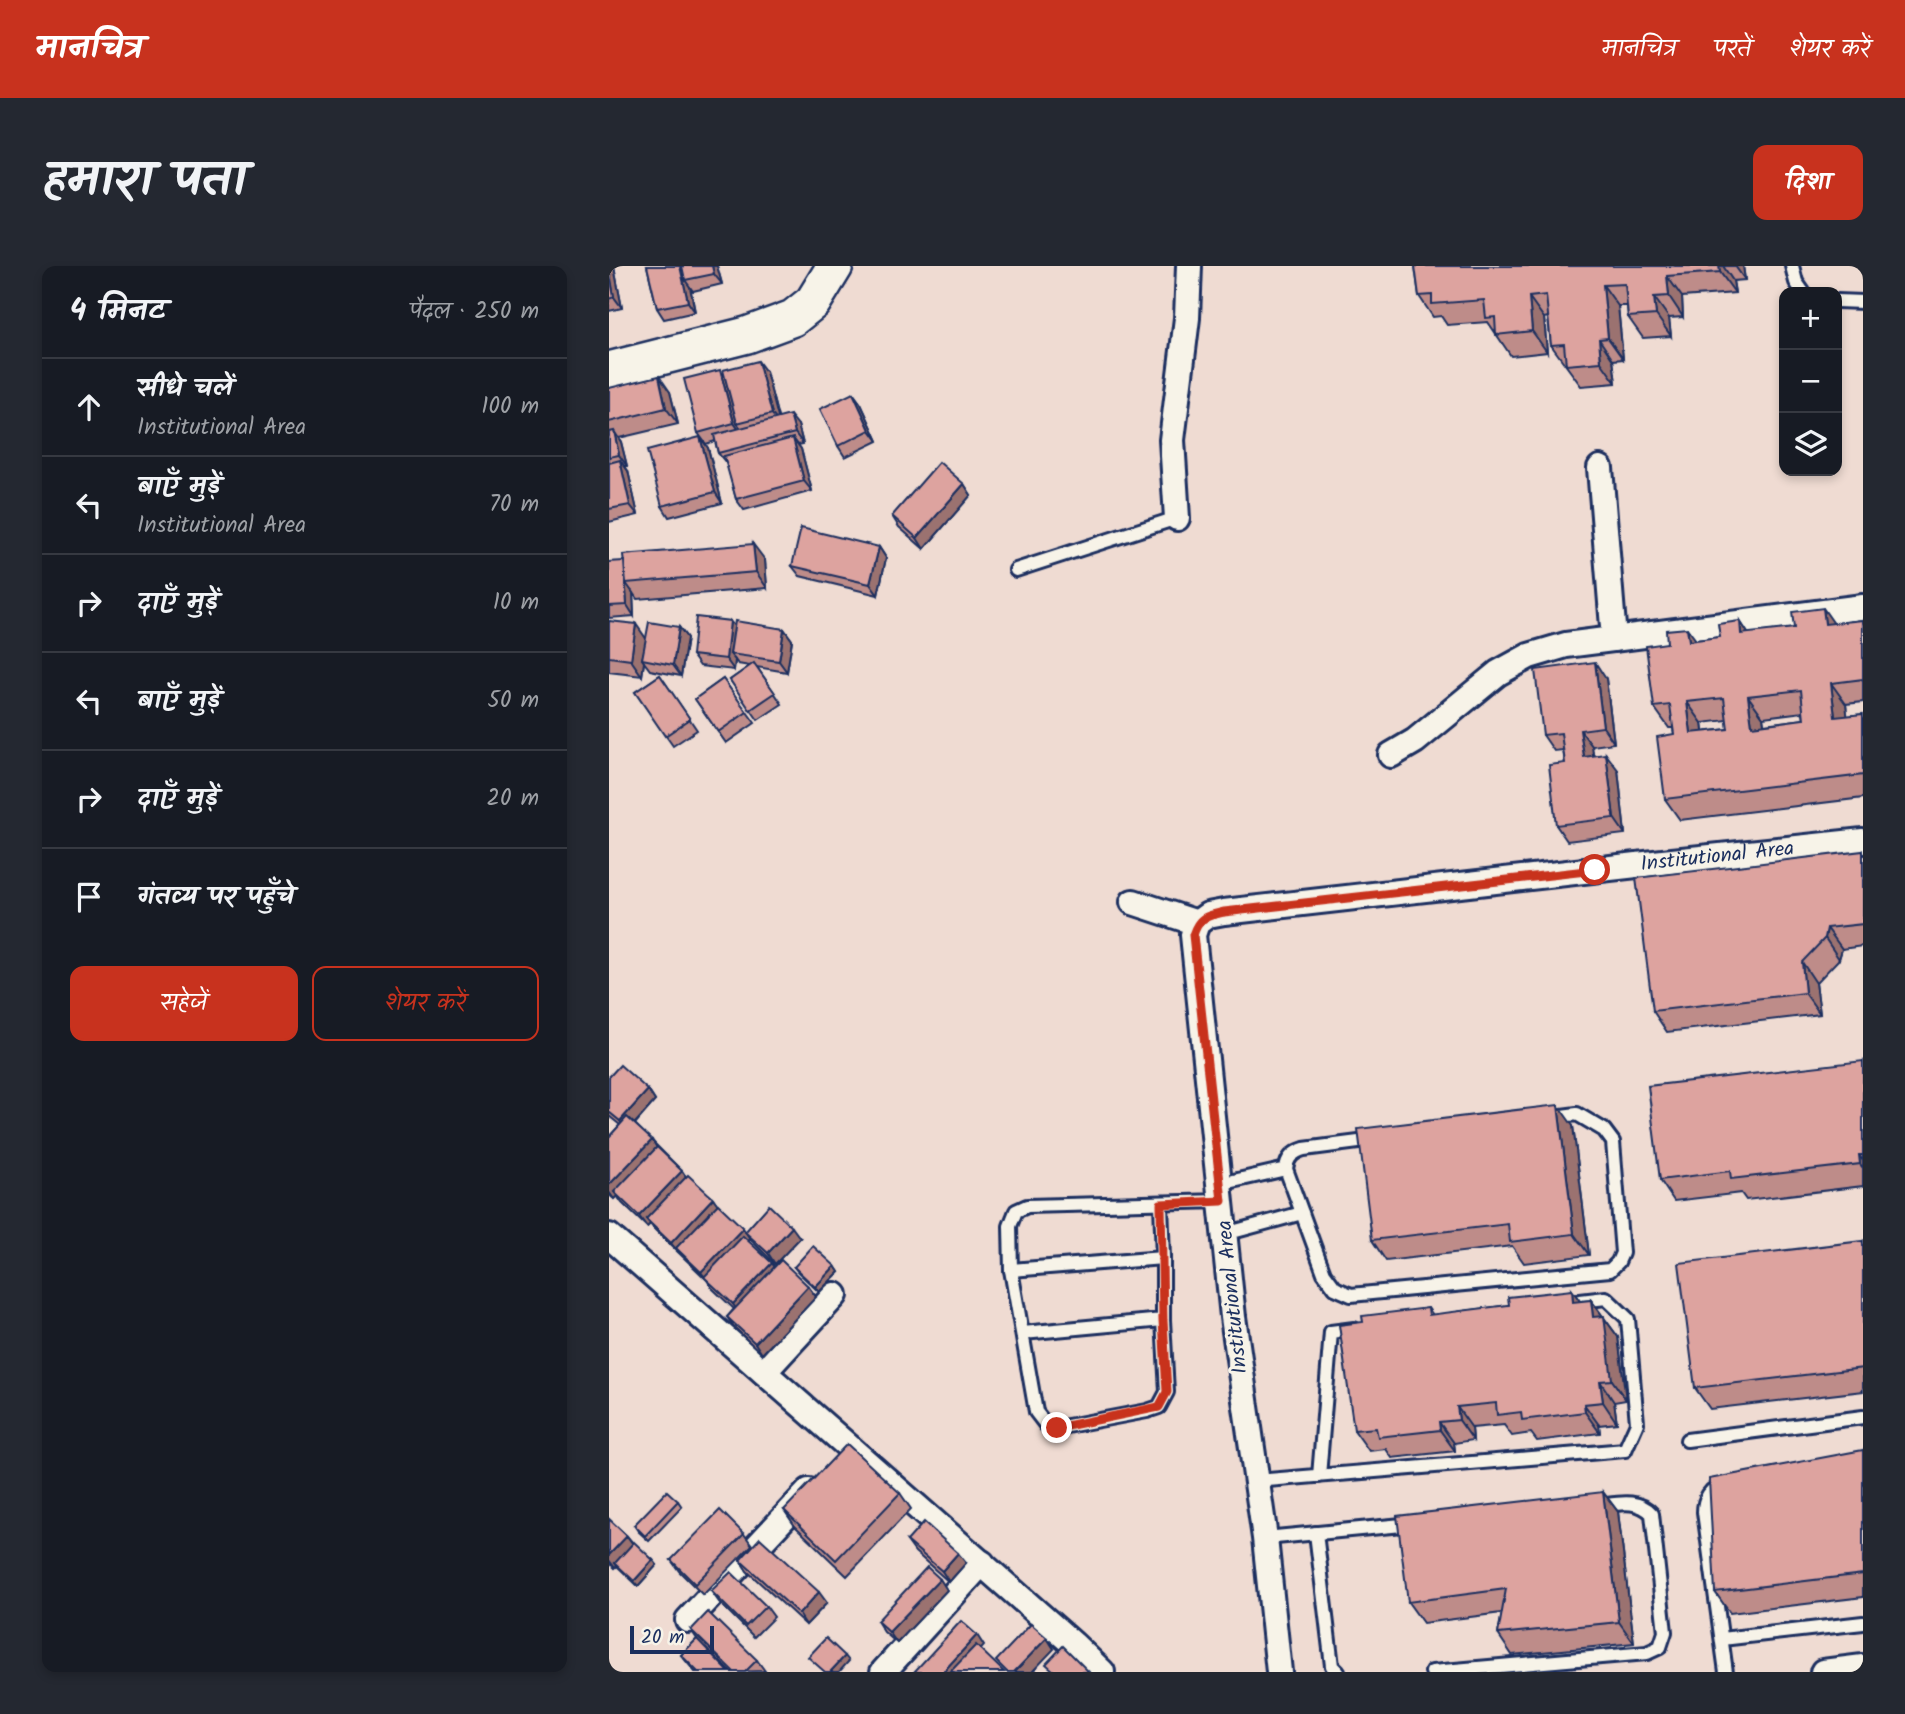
<!DOCTYPE html>
<html lang="hi">
<head>
<meta charset="utf-8">
<style>
	body { margin:0; font-family:Kalam,"Playpen Sans Deva",sans-serif; background:#242831; color:#f1f3f6 }
	.controls { position:absolute; right:21px; top:21px; display:grid; overflow:hidden; border-radius:14px; box-shadow:0 4px 10px #0003 }
	.controls button { width:63px; height:63px; display:grid; place-items:center; padding:0; border:0; border-bottom:2px solid #363941; background:#171b24; color:#f1f3f6; font:35px sans-serif }
	.scale { position:absolute; left:21px; bottom:18px; width:84px; box-sizing:border-box; padding-left:7px; border:4px solid #1b2f5e; border-top:0; font-size:19px; line-height:24px; white-space:nowrap; color:#1b2f5e; -webkit-text-stroke:5px #f7f3e8; paint-order:stroke }
	.stop { position:absolute; width:21px; height:21px; margin:-16px; border:5px solid #c8321e; border-radius:50%; background:#fff }
	.stop.end { background:#c8321e; border-color:#fff; box-shadow:0 2px 7px #0008 }
	.list { margin:0; padding:0; list-style:none }
	h2 { display:flex; justify-content:space-between; align-items:center; height:91px; margin:0; padding:0 28px; font-size:30px }
	h2 small { font-size:23px; font-weight:400; color:#9ea1a6 }
	.list li { display:grid; grid-template-columns:46px 1fr auto; gap:21px; align-items:center; box-sizing:border-box; height:98px; padding:0 28px; border-top:2px solid #363941 }
	.list b { display:block; font-size:26px; white-space:nowrap }
	.list p { margin:0; font-size:23px; white-space:nowrap; color:#9ea1a6 }
	.list em { font-size:23px; font-style:normal; color:#9ea1a6 }
	.actions { display:flex; gap:14px; padding:21px 28px }
	.actions a { flex:1; padding:16px 0; border:2px solid #c8321e; border-radius:14px; text-align:center; font-size:24px; color:#c8321e }
	.actions .main { background:#c8321e; color:#fff }
	.icon { flex:none; width:38px; height:38px; fill:none; stroke:currentColor; stroke-width:2; stroke-linecap:round; stroke-linejoin:round }
	.map { position:relative; flex:none; width:1254px; height:1406px; overflow:hidden; border-radius:14px }
	header { display:flex; align-items:center; gap:42px; box-sizing:border-box; height:98px; padding:0 35px; background:#c8321e; color:#fff }
	header strong { font-size:33px }
	nav { display:flex; gap:38px; margin-inline-start:auto; font-size:24px }
	.intro { display:flex; align-items:center; justify-content:space-between; box-sizing:border-box; height:168px; padding:0 42px }
	h1 { margin:0; font-size:49px }
	.button { padding:18px 32px; border-radius:14px; background:#c8321e; color:#fff; font-size:24px; font-weight:700 }
	main { display:flex; gap:42px; padding:0 42px }
	aside { flex:1; background:#171b24; border-radius:14px; box-shadow:0 4px 10px #0003 }
	.map>svg:first-child { display:block }
	.lines { fill:none; stroke-linecap:round; stroke-linejoin:round }
	.lane-casing { stroke:#1b2f5e; stroke-width:18 }
	.street-casing { stroke:#1b2f5e; stroke-width:30 }
	.secondary-casing { stroke:#1b2f5e; stroke-width:40 }
	.lane { stroke:#f7f3e8; stroke-width:12 }
	.street { stroke:#f7f3e8; stroke-width:24 }
	.secondary { stroke:#f7f3e8; stroke-width:35 }
	.wall { fill:#be8c89; stroke:#1b2f5e; stroke-width:2; fill-rule:evenodd }
	.shaded-wall { fill:#9b726f; stroke:#1b2f5e; stroke-width:2 }
	.building { fill:#dda39f; stroke:#1b2f5e; stroke-width:2; fill-rule:evenodd }
	.route { stroke:#c8321e; stroke-width:9 }
	.labels { text-anchor:middle; dominant-baseline:central; stroke-width:6; stroke-linejoin:round; paint-order:stroke }
	.street-label { font-size:21px; fill:#1b2f5e; stroke:#f7f3e8 }
</style>
</head>
<body>
<header>
<strong>मानचित्र</strong>
<nav><a>मानचित्र</a><a>परतें</a><a>शेयर करें</a></nav>
</header>
<div class="intro"><h1>हमारा पता</h1><a class="button">दिशा</a></div>
<main>
<aside>
<h2>4 मिनट<small>पैदल · 250 m</small></h2>
<ul class="list">
<li><svg class="icon" aria-label="ahead" viewBox="0 0 24 24"><path d="M12 20V5M6 11l6-6 6 6"/></svg><div><b>सीधे चलें</b><p>Institutional Area</p></div><em>100 m</em></li>
<li><svg class="icon" aria-label="left" viewBox="0 0 24 24"><path d="M17 20v-9H6M10 6l-5 5 5 5"/></svg><div><b>बाएँ मुड़ें</b><p>Institutional Area</p></div><em>70 m</em></li>
<li><svg class="icon" aria-label="right" viewBox="0 0 24 24"><path d="M7 20v-9h11M14 6l5 5-5 5"/></svg><div><b>दाएँ मुड़ें</b></div><em>10 m</em></li>
<li><svg class="icon" aria-label="left" viewBox="0 0 24 24"><path d="M17 20v-9H6M10 6l-5 5 5 5"/></svg><div><b>बाएँ मुड़ें</b></div><em>50 m</em></li>
<li><svg class="icon" aria-label="right" viewBox="0 0 24 24"><path d="M7 20v-9h11M14 6l5 5-5 5"/></svg><div><b>दाएँ मुड़ें</b></div><em>20 m</em></li>
<li><svg class="icon" aria-label="arrive" viewBox="0 0 24 24"><path d="M6 21V4h12l-3 4 3 4H6"/></svg><div><b>गंतव्य पर पहुँचे</b></div></li>
</ul>
<div class="actions"><a class="main">सहेजें</a><a>शेयर करें</a></div>
</aside>
<div class="map">
<svg width="1254" height="1406" viewBox="0 0 1254 1406">
	<rect width="100%" height="100%" fill="#efdbd2"/>
	<filter id="ink" filterUnits="userSpaceOnUse"><feTurbulence type="fractalNoise" baseFrequency=".0143" numOctaves="2"/><feDisplacementMap in="SourceGraphic" scale="14" xChannelSelector="R" yChannelSelector="G"/><feConvolveMatrix kernelMatrix="1 2 1 2 8 2 1 2 1" color-interpolation-filters="sRGB"/></filter>
	<g filter="url(#ink)">
		<g class="lines">
			<g class="lane-casing">
				<g id="lane">
					<polyline points="1183,0 1187,16 1194,26"/>
					<polyline points="1228,35 1254,36"/>
					<polyline points="407,304 568,252"/>
					<path d="M968 848 995 864 1004 876 1013 987 1009 996 1001 1004 742 1029 726 1022 715 1007 677 903C678 891 685 886 695 883Z"/>
					<polyline points="611,918 677,903"/>
					<polyline points="616,968 693,947"/>
					<polyline points="402,1004 554,992 552,938"/>
					<polyline points="554,1054 558,1126 550,1141 538,1145 448,1162 437,1159 427,1146 402,1004 401,960 407,945 418,940 613,935"/>
					<polyline points="414,1067 554,1054 554,992"/>
					<polyline points="1078,1174 1254,1151"/>
					<polyline points="710,1210 722,1066 745,1063"/>
					<polyline points="648,1215 1016,1184 1028,1157 1019,1053 997,1032 954,1037"/>
					<path d="M1115 1219C1101 1221 1095 1233 1095 1246L1117 1406"/>
					<polyline points="707,1267 723,1400 729,1406"/>
					<polyline points="656,1272 804,1258"/>
					<polyline points="1113,1373 1254,1357"/>
					<path d="M823 1406 1038 1387 1051 1381 1056 1366 1043 1248C1029 1232 1008 1238 989 1240"/>
				</g>
			</g>
			<g class="street-casing">
				<g id="street">
					<polyline points="991,202 1005,373"/>
					<polyline points="568,252 563,174 578,52 580,0"/>
					<polyline points="782,489 806,475 889,407 920,390 957,379 1254,341"/>
					<polyline points="524,636 588,657"/>
					<polyline points="0,970 464,1378 493,1406"/>
					<polyline points="155,1106 226,1029"/>
					<polyline points="79,1354 200,1225"/>
					<polyline points="274,1406 373,1297"/>
					<path id="s1" d="M670 1406 656 1272 624 1051 584 669 588 657 599 649 615 646 1054 596 1254 575"/>
					<polyline points="1214,1406 1254,1401"/>
				</g>
			</g>
			<g class="secondary-casing">
				<polyline id="secondary" points="0,104 138,69 184,52 204,36 226,0"/>
			</g>
			<use href="#lane" class="lane"/>
			<use href="#street" class="street"/>
			<use href="#secondary" class="secondary"/>
		</g>
		<g class="wall">
			<polygon points="0,0 5,1 13,42 0,45"/>
			<polygon points="38,0 108,0 113,18 84,25 81,21 86,46 55,53 48,42"/>
			<polygon points="806,0 1134,0 1136,14 1124,15 1126,27 1073,31 1074,51 1060,52 1062,70 1034,72 1019,51 1018,40 1009,40 1014,93 1004,94 1007,117 972,120 942,79 939,51 935,52 938,86 902,90 879,56 838,59 832,50 824,51 810,30"/>
			<polygon points="157,106 169,152 189,159 194,178 189,179 192,183 203,225 135,244 127,233 118,198 109,187 106,175 97,178 89,167 116,111"/>
			<polygon points="0,122 61,126 69,158 10,172 12,176 18,200 16,200 19,205 29,249 0,256"/>
			<polygon points="244,127 252,138 269,175 236,191 229,180"/>
			<polygon points="91,171 99,182 113,237 60,251 53,240"/>
			<polygon points="355,218 362,229 315,283 290,261 283,250"/>
			<polygon points="270,281 277,292 269,329 191,310 183,300"/>
			<polygon points="156,294 158,322 28,333 24,327 25,350 0,352 0,296"/>
			<path d="M1254 354V436L1237 438 1238 450 1254 448V532L1071 554 1056 533 1065 468 1064 462H1060L1045 441 1087 374 1111 371 1131 355 1139 368ZM1194 446 1195 453 1155 458 1154 451ZM1118 454 1119 463 1094 466 1093 457Z"/>
			<polygon points="0,355 37,373 70,361 78,372 72,410 41,404 35,396 33,410 0,406"/>
			<polygon points="125,360 175,363 183,374 178,406 148,401 173,438 149,454 121,414 141,400 129,398 126,394 125,404 91,400 83,389"/>
			<polygon points="51,409 88,464 64,480 26,426"/>
			<polygon points="114,413 146,457 117,477 86,433"/>
			<polygon points="997,413 1005,477 983,480 984,489 1009,504 1016,568 958,575 947,559 956,497 954,484 945,485 934,469"/>
			<polygon points="1254,585 1254,680 1233,683 1230,693 1207,717 1211,748 1058,766 1044,745"/>
			<polygon points="1254,795 1254,920 1137,934 1132,927 1065,935 1051,914"/>
			<polygon points="0,811 39,824 46,835 26,858 73,905 77,911 104,932 108,938 136,965 191,972 166,998 141,973 139,975 165,1001 199,1020 207,1031 153,1088 126,1062 118,1051 125,1043 103,1022 98,1014 45,963 41,958 38,961 13,937 8,930 5,933 0,929 0,871 11,859 0,850"/>
			<polygon points="964,860 980,989 915,997 903,980 777,995 763,974"/>
			<polygon points="1254,975 1254,1125 1101,1143 1086,1122"/>
			<polygon points="226,1000 230,1006 210,1026 189,1006 185,1001"/>
			<polygon points="963,1024 971,1035 982,1034 1009,1071 1017,1134 1005,1136 1008,1157 990,1159 991,1167 928,1175 922,1167 903,1170 895,1159 863,1162 864,1174 845,1177 846,1185 783,1192 777,1183 760,1185 745,1164 754,1056 819,1042 824,1049 900,1039"/>
			<polygon points="1254,1184 1254,1331 1121,1347 1106,1326"/>
			<polygon points="994,1226 1009,1246 1025,1377 903,1389 889,1368 893,1347 814,1357 799,1336"/>
			<polygon points="291,1227 302,1243 238,1310 186,1260 175,1244"/>
			<polygon points="69,1235 73,1241 40,1275 29,1265 25,1259"/>
			<polygon points="0,1253 18,1270 24,1277 44,1294 48,1299 29,1320 8,1300 6,1302 0,1297"/>
			<polygon points="135,1268 143,1279 94,1329 70,1305 62,1294"/>
			<polygon points="298,1275 357,1297 340,1316 306,1286"/>
			<polygon points="131,1294 218,1337 197,1359 138,1305"/>
			<polygon points="338,1324 288,1377 275,1366 268,1355"/>
			<polygon points="102,1325 157,1340 165,1351 145,1371 110,1336"/>
			<polygon points="82,1364 148,1394 156,1405 122,1406 96,1381 120,1406 86,1406 72,1389 88,1373"/>
		</g>
		<g class="shaded-wall">
			<polygon points="0,0 5,1 13,42 5,31"/>
			<polygon points="71,0 76,0 76,14 81,21 86,46 79,36"/>
			<polygon points="103,0 108,0 113,18 105,8"/>
			<polygon points="1110,0 1114,0 1124,15 1126,27 1111,6"/>
			<polygon points="1126,0 1134,0 1136,14"/>
			<polygon points="1058,10 1073,31 1074,51 1060,30"/>
			<polygon points="994,19 1009,40 1014,93 999,72"/>
			<polygon points="920,31 935,52 938,86 923,65"/>
			<polygon points="1045,31 1060,52 1062,70 1047,49"/>
			<polygon points="990,73 1004,94 1007,117 992,96"/>
			<polygon points="149,95 157,106 171,159 163,148"/>
			<polygon points="111,104 119,115 128,157 131,161 133,168 125,157"/>
			<polygon points="50,110 61,126 69,158 57,142"/>
			<polygon points="244,127 252,138 269,175 261,164"/>
			<polygon points="181,149 189,159 194,178 186,167"/>
			<polygon points="5,165 12,176 18,200 10,189"/>
			<polygon points="91,171 99,182 113,237 106,226"/>
			<polygon points="184,172 192,183 203,225 195,215"/>
			<polygon points="11,194 19,205 29,249 21,239"/>
			<polygon points="355,218 362,229 315,283 308,272"/>
			<polygon points="144,278 156,294 158,322 147,306"/>
			<polygon points="270,281 277,292 269,329 261,318"/>
			<polygon points="15,295 17,317 24,327 25,350 18,339"/>
			<polygon points="1214,342 1228,362 1216,358"/>
			<polygon points="121,355 129,365 121,388 126,394 125,404 117,393"/>
			<polygon points="1131,355 1145,376 1132,368"/>
			<polygon points="27,358 38,374 33,393 35,396 33,410 22,394"/>
			<polygon points="70,361 78,372 72,410 64,399"/>
			<polygon points="1078,362 1093,382 1080,375"/>
			<polygon points="175,363 183,374 178,406 170,395"/>
			<polygon points="986,396 997,413 1005,477 994,461"/>
			<polygon points="1222,417 1237,438 1241,472 1226,451"/>
			<polygon points="1139,430 1154,451 1158,480 1143,460"/>
			<polygon points="1078,436 1093,457 1097,488 1082,467"/>
			<polygon points="971,464 983,480 986,507 975,491"/>
			<polygon points="997,488 1009,504 1016,568 1005,552"/>
			<polygon points="1218,662 1233,683 1230,693 1216,672"/>
			<polygon points="1193,696 1207,717 1211,748 1196,727"/>
			<polygon points="39,824 46,835 18,866 11,855"/>
			<polygon points="949,839 964,860 980,989 965,968"/>
			<polygon points="43,874 50,885 5,926 8,930 5,933 0,926 0,919"/>
			<polygon points="1250,889 1254,895 1254,902 1251,898"/>
			<polygon points="73,905 81,916 37,953 41,958 38,961 30,950"/>
			<polygon points="104,932 112,943 67,982 70,987 62,977"/>
			<polygon points="183,961 191,972 166,998 159,987"/>
			<polygon points="134,962 141,973 100,1016 92,1006"/>
			<polygon points="163,997 170,1008 131,1049 124,1038"/>
			<polygon points="226,1000 230,1006 210,1026 206,1021"/>
			<polygon points="199,1020 207,1031 153,1088 146,1077"/>
			<polygon points="963,1024 978,1045 964,1036"/>
			<polygon points="982,1034 1009,1071 1017,1134 1003,1114 984,1051"/>
			<polygon points="991,1115 1005,1136 1008,1157 994,1136"/>
			<polygon points="975,1138 990,1159 991,1167 976,1146"/>
			<polygon points="848,1141 863,1162 864,1174 850,1154"/>
			<polygon points="830,1156 845,1177 846,1185 831,1164"/>
			<polygon points="994,1226 1009,1246 1025,1377 1010,1356"/>
			<polygon points="18,1270 26,1281 6,1297 8,1300 6,1302 0,1294 0,1289"/>
			<polygon points="349,1287 357,1297 340,1316 333,1305"/>
			<polygon points="44,1294 48,1299 29,1320 25,1315"/>
			<polygon points="331,1313 338,1324 288,1377 280,1366"/>
			<polygon points="210,1326 218,1337 197,1359 190,1348"/>
			<polygon points="368,1369 375,1380 352,1406 334,1406"/>
			<polygon points="438,1372 445,1383 423,1406 405,1406"/>
			<polygon points="236,1390 240,1395 230,1406 221,1406"/>
		</g>
		<g class="building">
			<polygon points="38,0 71,0 79,36 48,42"/>
			<polygon points="73,0 103,0 105,8 76,14"/>
			<polygon points="806,0 1110,0 1111,6 1058,10 1060,30 1045,31 1047,49 1019,51 1016,18 994,19 999,72 990,73 992,96 957,99 955,78 942,79 937,29 920,31 923,65 887,69 886,51 877,52 875,34 823,38 823,29 810,30"/>
			<polygon points="0,5 5,31 0,33"/>
			<polygon points="149,95 163,148 128,157 114,104"/>
			<polygon points="111,104 125,157 89,167 75,113"/>
			<polygon points="50,110 57,142 0,156 0,122"/>
			<polygon points="244,127 261,164 229,180 211,143"/>
			<polygon points="181,149 186,167 109,187 105,169"/>
			<polygon points="5,165 10,189 0,191 0,166"/>
			<polygon points="91,171 106,226 53,240 38,185"/>
			<polygon points="184,172 195,215 127,233 115,190"/>
			<polygon points="11,194 21,239 0,243 0,197"/>
			<polygon points="330,196 355,218 308,272 283,250"/>
			<polygon points="192,262 270,281 261,318 183,300"/>
			<polygon points="144,278 147,306 17,317 14,289"/>
			<polygon points="15,295 18,339 0,340 0,296"/>
			<path d="M1214 342 1216 358 1254 354V413L1222 417 1226 451 1254 448V509L1056 533 1048 471 1065 468 1061 439 1045 441 1037 380 1058 377 1057 364 1078 362 1080 375 1111 371 1109 358 1131 355 1132 368 1185 362 1183 346ZM1192 424 1195 453 1143 460 1139 430ZM1115 432 1119 463 1082 467 1078 436Z"/>
			<polygon points="87,351 121,355 117,393 83,389"/>
			<polygon points="0,355 27,358 22,394 0,391"/>
			<polygon points="126,355 175,363 170,395 121,388"/>
			<polygon points="40,356 70,361 64,399 33,393"/>
			<polygon points="986,396 994,461 971,464 975,491 997,488 1005,552 947,559 940,499 956,497 952,467 934,469 926,404"/>
			<polygon points="145,397 166,427 141,444 121,414"/>
			<polygon points="51,409 81,453 56,470 26,426"/>
			<polygon points="114,413 138,446 109,466 86,433"/>
			<polygon points="1254,585 1254,658 1218,662 1216,672 1193,696 1196,727 1044,745 1027,612"/>
			<polygon points="1254,795 1254,889 1250,889 1251,898 1122,913 1121,905 1051,914 1039,820"/>
			<polygon points="11,799 39,824 11,855 0,846 0,811"/>
			<polygon points="949,839 965,968 901,976 899,958 763,974 749,863"/>
			<polygon points="18,851 43,874 0,919 0,871"/>
			<polygon points="48,881 73,905 30,950 5,926"/>
			<polygon points="79,909 104,932 62,977 37,953"/>
			<polygon points="109,938 134,962 92,1006 67,982"/>
			<polygon points="160,939 183,961 159,987 136,966"/>
			<polygon points="134,970 163,997 124,1038 95,1011"/>
			<polygon points="1254,975 1254,1102 1086,1122 1070,997"/>
			<polygon points="204,980 226,1000 206,1021 185,1001"/>
			<polygon points="172,994 199,1020 146,1077 118,1051"/>
			<polygon points="963,1024 964,1036 982,1034 984,1051 995,1050 1003,1114 991,1115 994,1136 975,1138 976,1146 913,1154 912,1146 888,1149 887,1137 848,1141 850,1154 830,1156 831,1164 769,1171 767,1162 745,1164 730,1059 754,1056 753,1050 819,1042 820,1049 900,1039 899,1031"/>
			<polygon points="238,1178 291,1227 227,1294 175,1244"/>
			<polygon points="1254,1184 1254,1308 1106,1326 1100,1213"/>
			<polygon points="58,1225 69,1235 36,1270 25,1259"/>
			<polygon points="994,1226 1010,1356 889,1368 897,1323 799,1336 788,1250"/>
			<polygon points="111,1244 135,1268 86,1318 62,1294"/>
			<polygon points="0,1253 18,1270 0,1289"/>
			<polygon points="315,1256 349,1287 333,1305 298,1275"/>
			<polygon points="151,1272 210,1326 190,1348 131,1294"/>
			<polygon points="25,1276 44,1294 25,1315 6,1297"/>
			<polygon points="318,1301 331,1313 280,1366 268,1355"/>
			<polygon points="122,1306 157,1340 137,1360 102,1325"/>
			<polygon points="99,1346 148,1394 136,1406 125,1406 82,1364"/>
			<polygon points="352,1355 368,1369 334,1406 305,1406"/>
			<polygon points="422,1358 438,1372 405,1406 398,1406 387,1395"/>
			<polygon points="217,1372 236,1390 221,1406 216,1406 199,1391"/>
			<polygon points="88,1373 120,1406 89,1406 72,1389"/>
			<polygon points="367,1379 395,1406 341,1406"/>
			<polygon points="454,1380 480,1406 446,1406 437,1398"/>
		</g>
	</g>
	<g class="lines" filter="url(#ink)">
		<path class="route" d="M448 1162 550 1141 558 1126 554 1054 552 938 613 935 584 669C590 651 597 650 615 646L986 604"/>
	</g>
	<g class="labels">
		<g class="street-label">
			<text stroke="none"><textPath href="#s1" startOffset="1281">Institutional Area</textPath></text>
			<text transform="translate(624 1031) rotate(-96)">Institutional Area</text>
		</g>
	</g>
</svg>
<div class="controls">
<button>+</button>
<button>−</button>
<button><svg class="icon" aria-label="layers" viewBox="0 0 24 24"><path d="M12 4l9 5-9 5-9-5zM3 14l9 5 9-5"/></svg></button>
</div>
<div class="scale">20 m</div>
<div class="stop" style="left:986px;top:604px"></div>
<div class="stop end" style="left:448px;top:1162px"></div>
</div>
</main>
</body>
</html>
